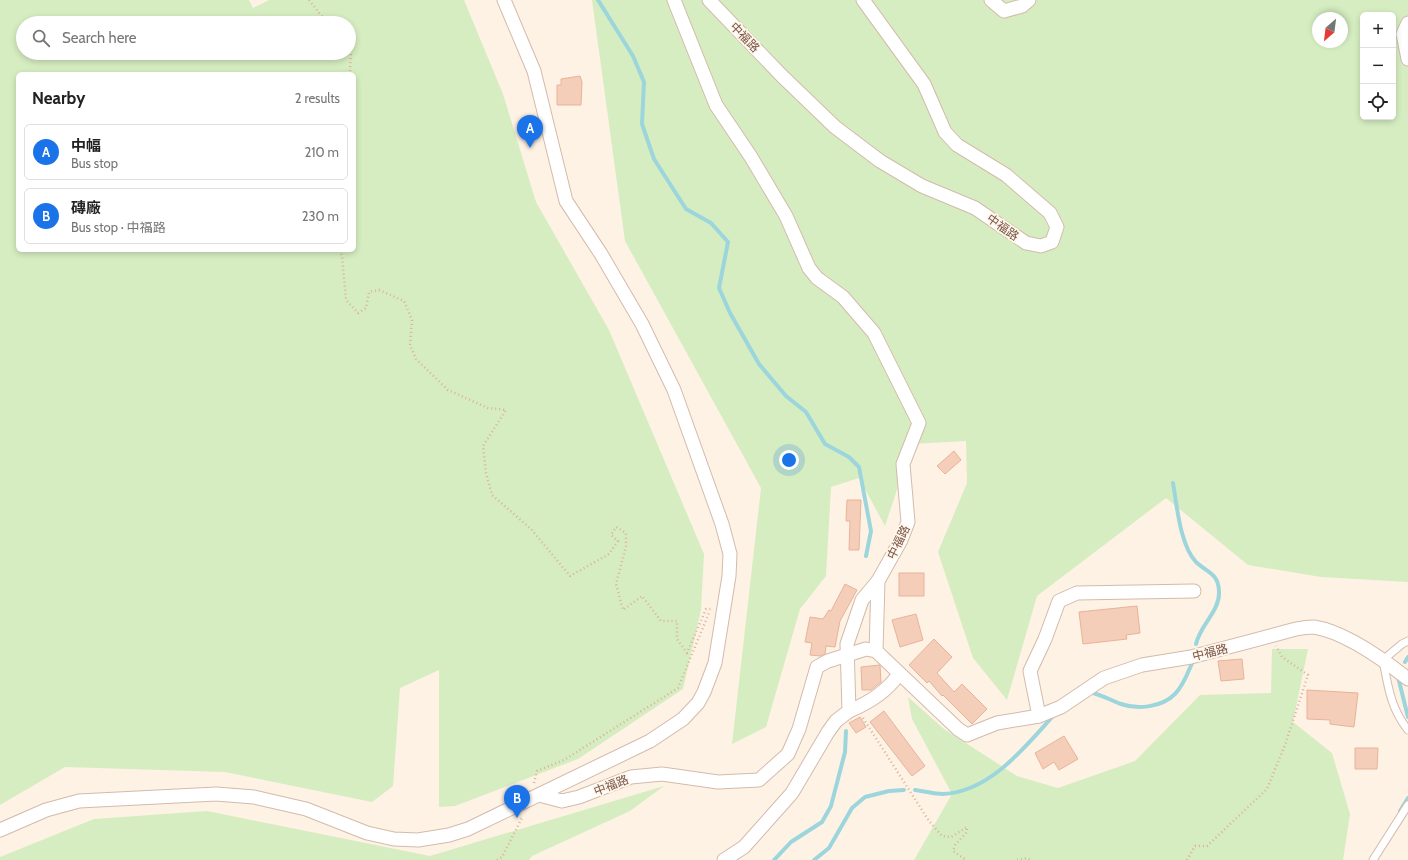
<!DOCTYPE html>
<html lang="en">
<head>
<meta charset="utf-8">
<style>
	body { margin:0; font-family:Cabin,"Noto Sans TC",sans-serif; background:#f6f6f6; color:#222 }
	.controls { position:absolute; right:12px; top:12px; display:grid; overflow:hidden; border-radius:6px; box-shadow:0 2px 6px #0003 }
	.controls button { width:36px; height:36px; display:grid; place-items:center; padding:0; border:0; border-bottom:1px solid #e0e0e0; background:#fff; color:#222; font:20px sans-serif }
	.compass { position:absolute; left:1312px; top:12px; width:36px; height:36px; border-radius:50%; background:#fff; box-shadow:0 2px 6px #0003; rotate:208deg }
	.you { position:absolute; left:789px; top:460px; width:14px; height:14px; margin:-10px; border:3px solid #fff; border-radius:50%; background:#1a73e8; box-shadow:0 0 0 6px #1a73e833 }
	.badge { display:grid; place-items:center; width:26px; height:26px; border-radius:50%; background:#1a73e8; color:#fff; font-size:13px; font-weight:700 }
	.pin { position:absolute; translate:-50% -33px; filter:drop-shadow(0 1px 2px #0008) }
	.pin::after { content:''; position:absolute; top:21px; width:14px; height:12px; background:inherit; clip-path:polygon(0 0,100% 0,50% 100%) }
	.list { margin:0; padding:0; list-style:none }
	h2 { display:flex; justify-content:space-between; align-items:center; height:52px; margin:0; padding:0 16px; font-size:17px }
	h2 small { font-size:13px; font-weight:400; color:#767676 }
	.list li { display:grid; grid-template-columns:26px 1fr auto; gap:12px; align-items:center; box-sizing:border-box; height:56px; margin:0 8px 8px; padding:0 8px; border:1px solid #e0e0e0; border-radius:6px }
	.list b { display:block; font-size:15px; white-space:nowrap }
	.list p { margin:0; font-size:13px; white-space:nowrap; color:#767676 }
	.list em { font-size:13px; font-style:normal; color:#767676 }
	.icon { flex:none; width:22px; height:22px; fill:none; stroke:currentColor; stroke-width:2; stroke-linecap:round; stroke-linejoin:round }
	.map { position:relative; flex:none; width:1408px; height:860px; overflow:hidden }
	.search { position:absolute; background:#fff; box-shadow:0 2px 6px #0003; left:16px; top:16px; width:340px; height:44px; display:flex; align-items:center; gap:10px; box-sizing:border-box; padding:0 14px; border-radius:22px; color:#767676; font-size:15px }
	.panel { position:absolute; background:#fff; box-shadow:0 2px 6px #0003; left:16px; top:72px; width:340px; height:180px; border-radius:6px }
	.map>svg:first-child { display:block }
	.green { fill:#d6edc1; fill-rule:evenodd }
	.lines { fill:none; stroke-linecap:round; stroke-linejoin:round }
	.stream { stroke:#9cd6dc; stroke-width:4 }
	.building { fill:#f5ceba; stroke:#e9b299 }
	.lane-casing { stroke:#d3bbac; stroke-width:9 }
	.street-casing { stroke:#d3bbac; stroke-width:15 }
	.path { stroke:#dbb19c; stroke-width:2.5; stroke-dasharray:1 3; stroke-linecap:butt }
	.lane { stroke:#fff; stroke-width:7 }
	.street { stroke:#fff; stroke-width:13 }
	.labels { text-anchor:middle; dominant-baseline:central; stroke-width:3.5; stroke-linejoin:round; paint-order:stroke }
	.street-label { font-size:12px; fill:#795647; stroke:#fff6ec }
</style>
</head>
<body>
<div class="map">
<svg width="1408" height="860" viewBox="0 0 1408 860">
	<rect width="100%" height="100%" fill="#fef2e4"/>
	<g class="green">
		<path d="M0 0H249L253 8 269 0H464L503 94 536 202 609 330 704 554 701 610 683 689 578 759 455 806 439 807V670L400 688 393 786 372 802 225 772 65 767 0 805ZM23 23H349V53H23ZM18 74H354V250H18Z"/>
		<path d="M592 0H1408V582L1321 577 1248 565 1166 498 1037 596 1007 700 973 658 938 552 967 483 966 441 912 444 885 526 859 478 831 487 826 576 800 609 766 727 732 744 761 488 625 241ZM1363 15H1393V117H1363ZM1318 18H1342V42H1318Z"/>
		<polygon points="1272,649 1308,649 1293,722 1332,753 1350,814 1343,860 914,860 952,794 912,719 908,697 944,729 1017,776 1058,788 1135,761 1200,695 1271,693"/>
		<polygon points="664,786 630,811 532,856 529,860 0,860 0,857 94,819 207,811 430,856"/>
	</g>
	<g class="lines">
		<g class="stream">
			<polyline points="598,0 633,56 644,82 642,124 654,159 686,209 711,223 728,242 719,288 730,313 759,364 786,396 806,412 825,444 849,457 859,467 871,531 866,556"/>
			<path d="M1173 483C1177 506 1180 545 1196 562 1206 572 1219 573 1219 592 1220 611 1200 625 1196 644"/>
			<polyline points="1405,662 1408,657"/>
			<polyline points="1398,677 1408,717"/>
			<path d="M1089 692C1100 694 1110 700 1121 704 1138 710 1162 707 1175 694 1184 685 1188 672 1193 661"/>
			<path d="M915 790C924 791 934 794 943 794 990 792 1025 747 1054 715"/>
			<polyline points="1400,811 1408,798"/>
			<polyline points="774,860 791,842 822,822 831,806 845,752 846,731"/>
			<polyline points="814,860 829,848 852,808 865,797 889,791 904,790"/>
		</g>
	</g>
	<g class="building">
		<polygon points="580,76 582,82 581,105 557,105 557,85 561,85 561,79"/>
		<polygon points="954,451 961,460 945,474 937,466"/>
		<polygon points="847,500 861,500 859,550 849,550 850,521 846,521"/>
		<rect x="899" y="573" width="25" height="23"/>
		<polygon points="845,584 857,590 840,621 835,647 826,646 825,654 820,656 810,655 812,643 805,642 810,617 823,619 829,610 831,611"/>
		<polygon points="1137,606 1140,633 1126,635 1127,639 1083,644 1079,612"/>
		<polygon points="916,614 923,640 900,647 892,620"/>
		<polygon points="934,639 952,657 937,673 954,692 962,684 987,709 972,724 943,695 942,696 929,681 927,683 909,665"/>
		<polygon points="1242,659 1244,679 1221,681 1218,661"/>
		<polygon points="880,665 881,682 871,690 862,690 861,667"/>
		<polygon points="1307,690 1358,693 1354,727 1330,724 1330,720 1307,719"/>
		<polygon points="884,711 925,766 912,776 870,722"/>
		<polygon points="860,717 866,727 856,733 849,723"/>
		<polygon points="1064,736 1078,759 1059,770 1054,762 1043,769 1035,753"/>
		<polygon points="1355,748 1378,748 1377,769 1355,769"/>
	</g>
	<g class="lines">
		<g class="lane-casing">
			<g id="lane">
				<path d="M1408 641 1402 644 1383 660C1388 687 1391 709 1408 730"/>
				<polyline points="1373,860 1408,805"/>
			</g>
		</g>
		<g class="street-casing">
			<g id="street">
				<polyline points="674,0 716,105 751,157 786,216 809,268 817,278 843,297 874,333 919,423 903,464 908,522 901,540 878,581 876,651"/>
				<polyline points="709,0 781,75 835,127 880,161 922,186 975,208 1026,243 1041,246 1052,242 1057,227 1050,213 1006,175 957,145 945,132 924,84 863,0"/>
				<polyline points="991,0 1004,11 1022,6 1029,0"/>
				<polyline points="1408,23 1403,34 1408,59"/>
				<path d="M849 711C869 703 887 691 899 674"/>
				<polyline points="1039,716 1030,671 1045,639 1059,601 1077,593 1194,591"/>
				<path d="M539 795 562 801 579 797 631 777 662 774 718 782 759 780 788 754 799 729 817 667 828 661 866 649 876 651 958 729 967 735 997 723 1039 716 1061 707 1104 678 1142 665 1191 657 1296 629C1301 628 1308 627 1314 627 1345 632 1384 660 1408 679"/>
				<polyline points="0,830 46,810 79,801 216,794 254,797 306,809 367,833 394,839 418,840 449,835 468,829 650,741 683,719 698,703 704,692 715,663 729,576 730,554 722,524 674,390 642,324 601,254 566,201 534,71 504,0"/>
				<polyline points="724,860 744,847 792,793 828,732 836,721 849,711 847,644 862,600 878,581"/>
			</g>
		</g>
		<g class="path">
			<polyline points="309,0 327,23"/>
			<polyline points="349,47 351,49 350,74"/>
			<polyline points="340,250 342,256 346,300 358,313 366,308 369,292 379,290 404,301 412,320 410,345 416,359 448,390 488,408 506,410 483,446 486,473 492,495 531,529 570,576 609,554 618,541 611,535 616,527 626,533 626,546 616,584 623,610 642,596 661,621 677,621 677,639 687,653 706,609 711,609"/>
			<polyline points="863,718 929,821 942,836 951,837 967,827 967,832 955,845 953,851 966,860"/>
			<polyline points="534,783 537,771 564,760 678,688 709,613"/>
			<polyline points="497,860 502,857 523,816"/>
			<polyline points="1017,860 1027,858 1030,860"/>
			<polyline points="1187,860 1195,846 1207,846 1267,789 1285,745 1308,675 1282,657 1276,646"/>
		</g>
		<use href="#lane" class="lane"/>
		<use href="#street" class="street"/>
	</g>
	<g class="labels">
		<g class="street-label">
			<text transform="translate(745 37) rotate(46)">中福路</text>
			<text transform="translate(1003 227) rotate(35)">中福路</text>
			<text transform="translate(898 542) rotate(-64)">中福路</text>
			<text transform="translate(1210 652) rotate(-14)">中福路</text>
			<text transform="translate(611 785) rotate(-21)">中福路</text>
		</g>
	</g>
</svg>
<div class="controls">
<button>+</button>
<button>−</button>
<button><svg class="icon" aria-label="locate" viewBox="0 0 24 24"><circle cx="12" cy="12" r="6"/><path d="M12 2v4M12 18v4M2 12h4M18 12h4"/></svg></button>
</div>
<svg class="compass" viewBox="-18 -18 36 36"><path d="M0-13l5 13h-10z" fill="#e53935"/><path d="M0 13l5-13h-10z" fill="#767676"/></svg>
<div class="you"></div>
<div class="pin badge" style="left:530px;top:148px">A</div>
<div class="pin badge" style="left:517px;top:818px">B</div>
<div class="search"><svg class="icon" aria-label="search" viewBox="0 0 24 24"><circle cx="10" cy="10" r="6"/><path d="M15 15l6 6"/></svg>Search here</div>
<section class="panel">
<h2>Nearby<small>2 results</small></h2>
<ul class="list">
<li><span class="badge">A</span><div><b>中幅</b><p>Bus stop</p></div><em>210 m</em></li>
<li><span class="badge">B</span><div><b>磚廠</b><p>Bus stop · 中福路</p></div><em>230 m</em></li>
</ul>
</section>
</div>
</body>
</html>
